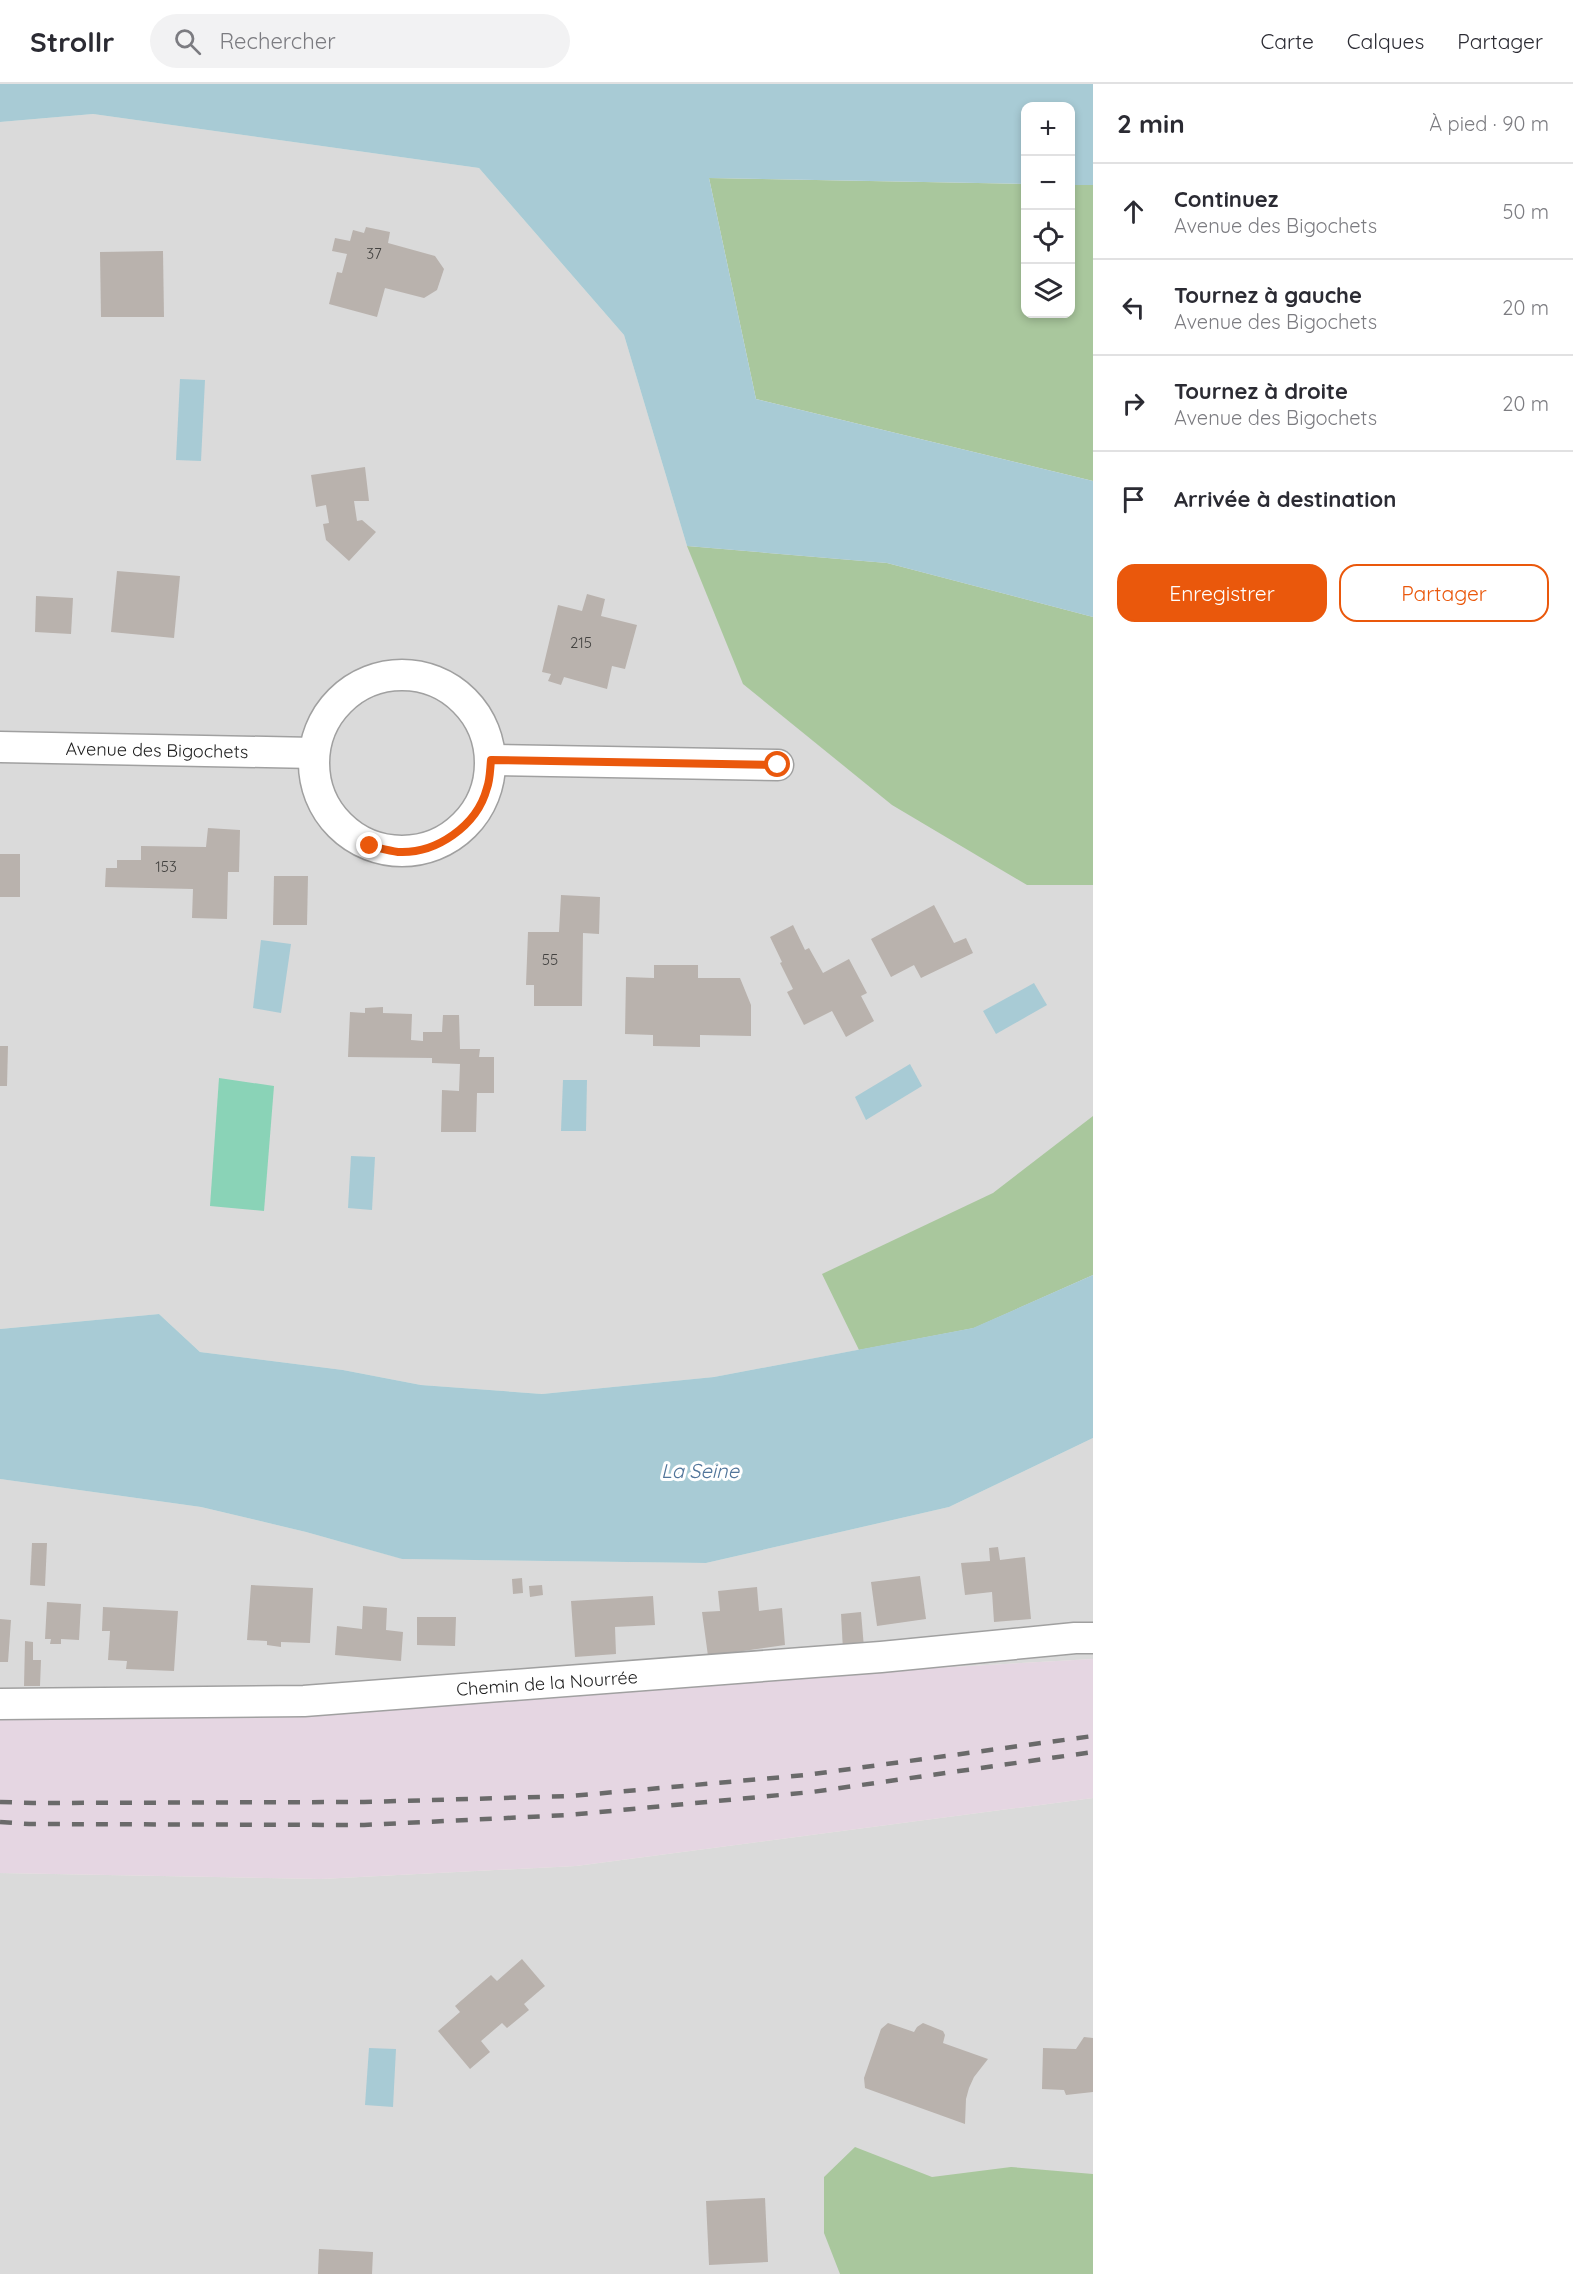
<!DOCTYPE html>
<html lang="fr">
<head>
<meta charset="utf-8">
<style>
	body { margin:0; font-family:Quicksand,sans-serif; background:#f2f2f3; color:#2b2b33 }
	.controls { position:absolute; right:18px; top:18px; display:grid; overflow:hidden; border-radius:12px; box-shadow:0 3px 9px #0003 }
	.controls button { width:54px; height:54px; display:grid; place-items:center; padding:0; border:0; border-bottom:2px solid #e1e1e2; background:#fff; color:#2b2b33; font:30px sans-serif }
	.stop { position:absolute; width:18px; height:18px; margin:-14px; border:4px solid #ea580c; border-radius:50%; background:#fff }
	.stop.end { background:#ea580c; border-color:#fff; box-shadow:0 2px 6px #0008 }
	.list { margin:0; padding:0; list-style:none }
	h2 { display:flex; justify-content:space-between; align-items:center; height:78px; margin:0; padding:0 24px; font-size:26px }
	h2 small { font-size:20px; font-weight:400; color:#7c7c81 }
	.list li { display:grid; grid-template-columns:39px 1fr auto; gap:18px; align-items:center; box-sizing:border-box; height:96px; padding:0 24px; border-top:2px solid #e1e1e2 }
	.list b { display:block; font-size:22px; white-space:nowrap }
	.list p { margin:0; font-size:20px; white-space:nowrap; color:#7c7c81 }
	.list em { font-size:20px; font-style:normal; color:#7c7c81 }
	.actions { display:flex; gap:12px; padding:18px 24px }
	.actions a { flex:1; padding:14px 0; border:2px solid #ea580c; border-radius:18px; text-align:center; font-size:21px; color:#ea580c }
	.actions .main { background:#ea580c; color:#fff }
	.icon { flex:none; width:33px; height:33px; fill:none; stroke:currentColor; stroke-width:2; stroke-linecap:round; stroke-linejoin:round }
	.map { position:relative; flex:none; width:1093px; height:2190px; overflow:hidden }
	header { display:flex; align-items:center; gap:36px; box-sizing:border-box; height:84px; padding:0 30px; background:#fff; border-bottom:2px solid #e1e1e2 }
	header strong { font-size:28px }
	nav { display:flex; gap:33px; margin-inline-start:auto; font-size:21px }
	.search { width:420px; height:54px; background:#f2f2f3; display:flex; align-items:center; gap:15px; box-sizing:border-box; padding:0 21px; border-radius:33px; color:#7c7c81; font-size:22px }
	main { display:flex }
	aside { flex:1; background:#fff }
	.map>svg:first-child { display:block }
	.residential { fill:#dadada }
	.industrial { fill:#e5d6e2 }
	.forest { fill:#a9c79d }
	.pitch { fill:#8ad3b7 }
	.water { fill:#a8cbd5 }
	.building { fill:#b9b2ad }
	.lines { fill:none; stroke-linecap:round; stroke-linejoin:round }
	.street-casing { stroke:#a0a0a0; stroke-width:33 }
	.street { stroke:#fff; stroke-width:30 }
	.rail { stroke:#6a6a6a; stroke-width:4.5; stroke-dasharray:12 12; stroke-linecap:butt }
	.route { stroke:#ea580c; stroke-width:8 }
	.labels { text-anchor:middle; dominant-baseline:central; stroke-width:6; stroke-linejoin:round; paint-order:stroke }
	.number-label { font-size:15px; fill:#434240 }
	.street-label { font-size:18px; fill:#1c1c1c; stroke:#fff }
	.water-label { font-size:20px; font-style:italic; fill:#51759a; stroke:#fff }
</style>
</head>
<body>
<header>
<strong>Strollr</strong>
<div class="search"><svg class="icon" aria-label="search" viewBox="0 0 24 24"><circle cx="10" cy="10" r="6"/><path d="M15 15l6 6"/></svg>Rechercher</div>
<nav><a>Carte</a><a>Calques</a><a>Partager</a></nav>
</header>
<main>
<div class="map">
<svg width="1093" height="2190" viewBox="0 0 1093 2190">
	<rect width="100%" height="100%" fill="#edeae3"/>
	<g class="residential">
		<polygon points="93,30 479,84 624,251 687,462 887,479 1093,533 1093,1191 974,1244 714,1293 542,1310 421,1301 343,1286 200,1268 159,1230 0,1245 0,38"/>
		<polygon points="1093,1354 1093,1575 899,1586 449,1621 43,1628 0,1627 0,1395 201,1423 306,1448 403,1475 706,1479 949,1423"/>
		<polygon points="1093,1714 1093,2190 0,2190 0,1789 321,1795 576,1782"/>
	</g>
	<polygon class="industrial" points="1093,1575 1093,1714 576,1782 321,1795 0,1789 0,1627 43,1628 449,1621 899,1586"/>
	<g class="forest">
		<polygon points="709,94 1025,100 1026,230 1070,230 1071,101 1093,101 1093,397 756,315"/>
		<polygon points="687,462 887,479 1093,533 1093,801 1027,801 892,721 743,600"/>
		<polygon points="1093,1032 1093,1191 974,1244 859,1266 822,1190 993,1109"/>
		<polygon points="855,2063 932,2093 1011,2083 1093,2090 1093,2190 840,2190 824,2149 824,2093"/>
	</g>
	<polygon class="pitch" points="219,994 274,1002 264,1127 210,1122"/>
	<g class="water">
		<polygon points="0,0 1093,0 1093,101 1071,101 1070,22 1026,22 1025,100 709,94 756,315 1093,397 1093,533 887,479 687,462 624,251 479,84 93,30 0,38"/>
		<polygon points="180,295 205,296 201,377 176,376"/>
		<polygon points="261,856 291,860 281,929 253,924"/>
		<polygon points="1034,899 1047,921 996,950 983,927"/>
		<polygon points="910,980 922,1002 866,1036 855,1013"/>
		<polygon points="563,996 587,996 586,1047 561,1047"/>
		<polygon points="351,1072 375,1073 372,1126 348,1124"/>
		<polygon points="1093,1191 1093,1354 949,1423 706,1479 402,1475 306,1448 201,1423 0,1395 0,1245 159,1230 200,1268 343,1286 421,1301 542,1310 714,1293 973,1244"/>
		<polygon points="369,1964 396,1965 393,2023 365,2021"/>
	</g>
	<g class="building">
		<polygon points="366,143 390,148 388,159 435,172 444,185 437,206 424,214 385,204 377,233 329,220 337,188 342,189 347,170 332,167 335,154 350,157 353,146 364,149"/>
		<polygon points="163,167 164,233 101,233 100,168"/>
		<polygon points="365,383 369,417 354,417 357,437 362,436 376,448 349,477 326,456 323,440 329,439 326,421 316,423 311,391"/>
		<polygon points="117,487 180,492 174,554 111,548"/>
		<polygon points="587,510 605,515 601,532 637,541 625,585 612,582 607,605 564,593 561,601 548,597 551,590 542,588 558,521 582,527"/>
		<polygon points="36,512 73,514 71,550 35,548"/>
		<polygon points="208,744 240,746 239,788 228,788 227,835 192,834 193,805 105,803 106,784 117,784 117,776 141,776 141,762 206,763"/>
		<rect x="0" y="770" width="20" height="43"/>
		<polygon points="274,792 308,792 307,841 273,841"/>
		<polygon points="561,811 600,813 599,850 583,849 582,922 534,922 534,901 526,901 528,848 559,848"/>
		<polygon points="934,821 954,859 966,854 973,869 921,894 914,881 891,893 871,855"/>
		<polygon points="793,841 805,866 809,864 823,889 849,875 867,909 861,912 874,937 846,953 832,927 804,941 787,908 793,905 780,879 782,878 770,853"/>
		<polygon points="654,881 698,881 698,894 740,894 751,921 751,952 700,951 700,963 653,962 653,951 625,950 626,893 654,894"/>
		<polygon points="383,923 383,929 412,930 411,956 423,957 423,948 442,948 443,931 459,931 460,965 480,965 479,973 494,973 494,1009 477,1009 476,1048 441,1048 442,1006 459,1007 460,980 432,979 432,974 348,973 350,928 365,929 365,924"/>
		<polygon points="0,962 8,962 7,1002 0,1002"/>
		<polygon points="32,1459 47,1459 45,1502 30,1501"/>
		<polygon points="998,1463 1000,1476 1025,1473 1031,1535 994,1538 992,1508 965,1511 961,1479 990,1477 989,1464"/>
		<polygon points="920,1492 926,1535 877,1542 871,1498"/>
		<polygon points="522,1494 523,1509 513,1510 512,1495"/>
		<polygon points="251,1501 313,1504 310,1559 281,1558 281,1563 267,1561 267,1557 247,1556"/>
		<polygon points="542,1501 543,1511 530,1513 529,1502"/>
		<polygon points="757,1503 759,1527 782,1524 785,1561 708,1572 702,1528 720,1527 718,1507"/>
		<polygon points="653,1512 655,1541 615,1543 616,1570 575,1573 571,1517"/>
		<polygon points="47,1518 81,1520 79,1556 61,1555 61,1560 50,1560 51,1555 45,1555"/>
		<polygon points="363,1522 387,1524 386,1546 403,1548 401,1577 335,1571 337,1542 362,1545"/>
		<polygon points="103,1523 178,1527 174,1587 126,1585 127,1577 108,1576 110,1547 102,1547"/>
		<polygon points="861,1528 864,1564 843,1566 841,1530"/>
		<polygon points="417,1533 456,1533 455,1562 417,1561"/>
		<polygon points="0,1535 11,1536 8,1578 0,1578"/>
		<polygon points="25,1557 33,1558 33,1576 41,1576 40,1602 24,1602"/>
		<polygon points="522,1875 545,1902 524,1920 529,1926 507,1944 502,1939 481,1957 490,1968 470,1985 438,1947 460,1928 455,1922 491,1891 497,1897"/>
		<polygon points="888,1939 914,1948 917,1943 923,1939 943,1947 945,1951 943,1959 988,1975 974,1993 969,2004 966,2015 965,2040 865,2004 864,1994 881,1945"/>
		<polygon points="1084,1953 1093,1954 1093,2008 1066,2011 1064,2006 1042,2005 1043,1964 1076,1965"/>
		<polygon points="765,2114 768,2178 709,2181 706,2117"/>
		<polygon points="319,2165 373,2168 372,2190 318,2190"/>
	</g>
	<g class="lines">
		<g class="street-casing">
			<g id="street">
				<circle cx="402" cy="679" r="88"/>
				<polyline points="0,663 314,669"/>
				<polyline points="491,676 778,681"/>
				<polyline points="0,1620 304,1617 881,1573 1075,1554 1093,1554"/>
			</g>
		</g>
		<use href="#street" class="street"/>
		<g class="rail">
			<polyline points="0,1718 33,1719 364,1718 571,1712 806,1691 1093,1652"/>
			<polyline points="0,1738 29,1740 364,1741 568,1731 812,1708 1093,1668"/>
		</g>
	</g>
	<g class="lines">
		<path class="route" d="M370 762C379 764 389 767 398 768 436 770 477 742 487 704 490 696 490 686 491 676L778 681"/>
	</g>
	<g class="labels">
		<g class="number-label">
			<text x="374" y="169">37</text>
			<text x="581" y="558">215</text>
			<text x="166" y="782">153</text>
			<text x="550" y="875">55</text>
		</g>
		<g class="street-label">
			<text transform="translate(157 666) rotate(1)">Avenue des Bigochets</text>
			<text transform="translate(547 1599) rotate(-4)">Chemin de la Nourrée</text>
		</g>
		<g class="water-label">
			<text x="700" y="1386">La Seine</text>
		</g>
	</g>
</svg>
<div class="controls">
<button>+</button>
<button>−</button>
<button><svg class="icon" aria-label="locate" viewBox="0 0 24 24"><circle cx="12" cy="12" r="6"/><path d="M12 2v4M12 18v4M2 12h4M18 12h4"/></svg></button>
<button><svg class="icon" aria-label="layers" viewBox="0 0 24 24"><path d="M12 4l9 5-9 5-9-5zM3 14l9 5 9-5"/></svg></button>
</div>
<div class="stop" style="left:778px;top:681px"></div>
<div class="stop end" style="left:370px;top:762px"></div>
</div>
<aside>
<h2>2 min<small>À pied · 90 m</small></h2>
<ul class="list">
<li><svg class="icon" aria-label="ahead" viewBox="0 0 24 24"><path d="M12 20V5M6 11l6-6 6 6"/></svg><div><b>Continuez</b><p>Avenue des Bigochets</p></div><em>50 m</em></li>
<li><svg class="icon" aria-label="left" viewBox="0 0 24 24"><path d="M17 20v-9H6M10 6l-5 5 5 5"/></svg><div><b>Tournez à gauche</b><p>Avenue des Bigochets</p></div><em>20 m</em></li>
<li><svg class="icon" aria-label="right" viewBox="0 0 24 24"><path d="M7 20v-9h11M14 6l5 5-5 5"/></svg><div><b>Tournez à droite</b><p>Avenue des Bigochets</p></div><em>20 m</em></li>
<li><svg class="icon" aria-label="arrive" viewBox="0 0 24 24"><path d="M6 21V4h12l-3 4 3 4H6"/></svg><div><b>Arrivée à destination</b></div></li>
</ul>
<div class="actions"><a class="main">Enregistrer</a><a>Partager</a></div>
</aside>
</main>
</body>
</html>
